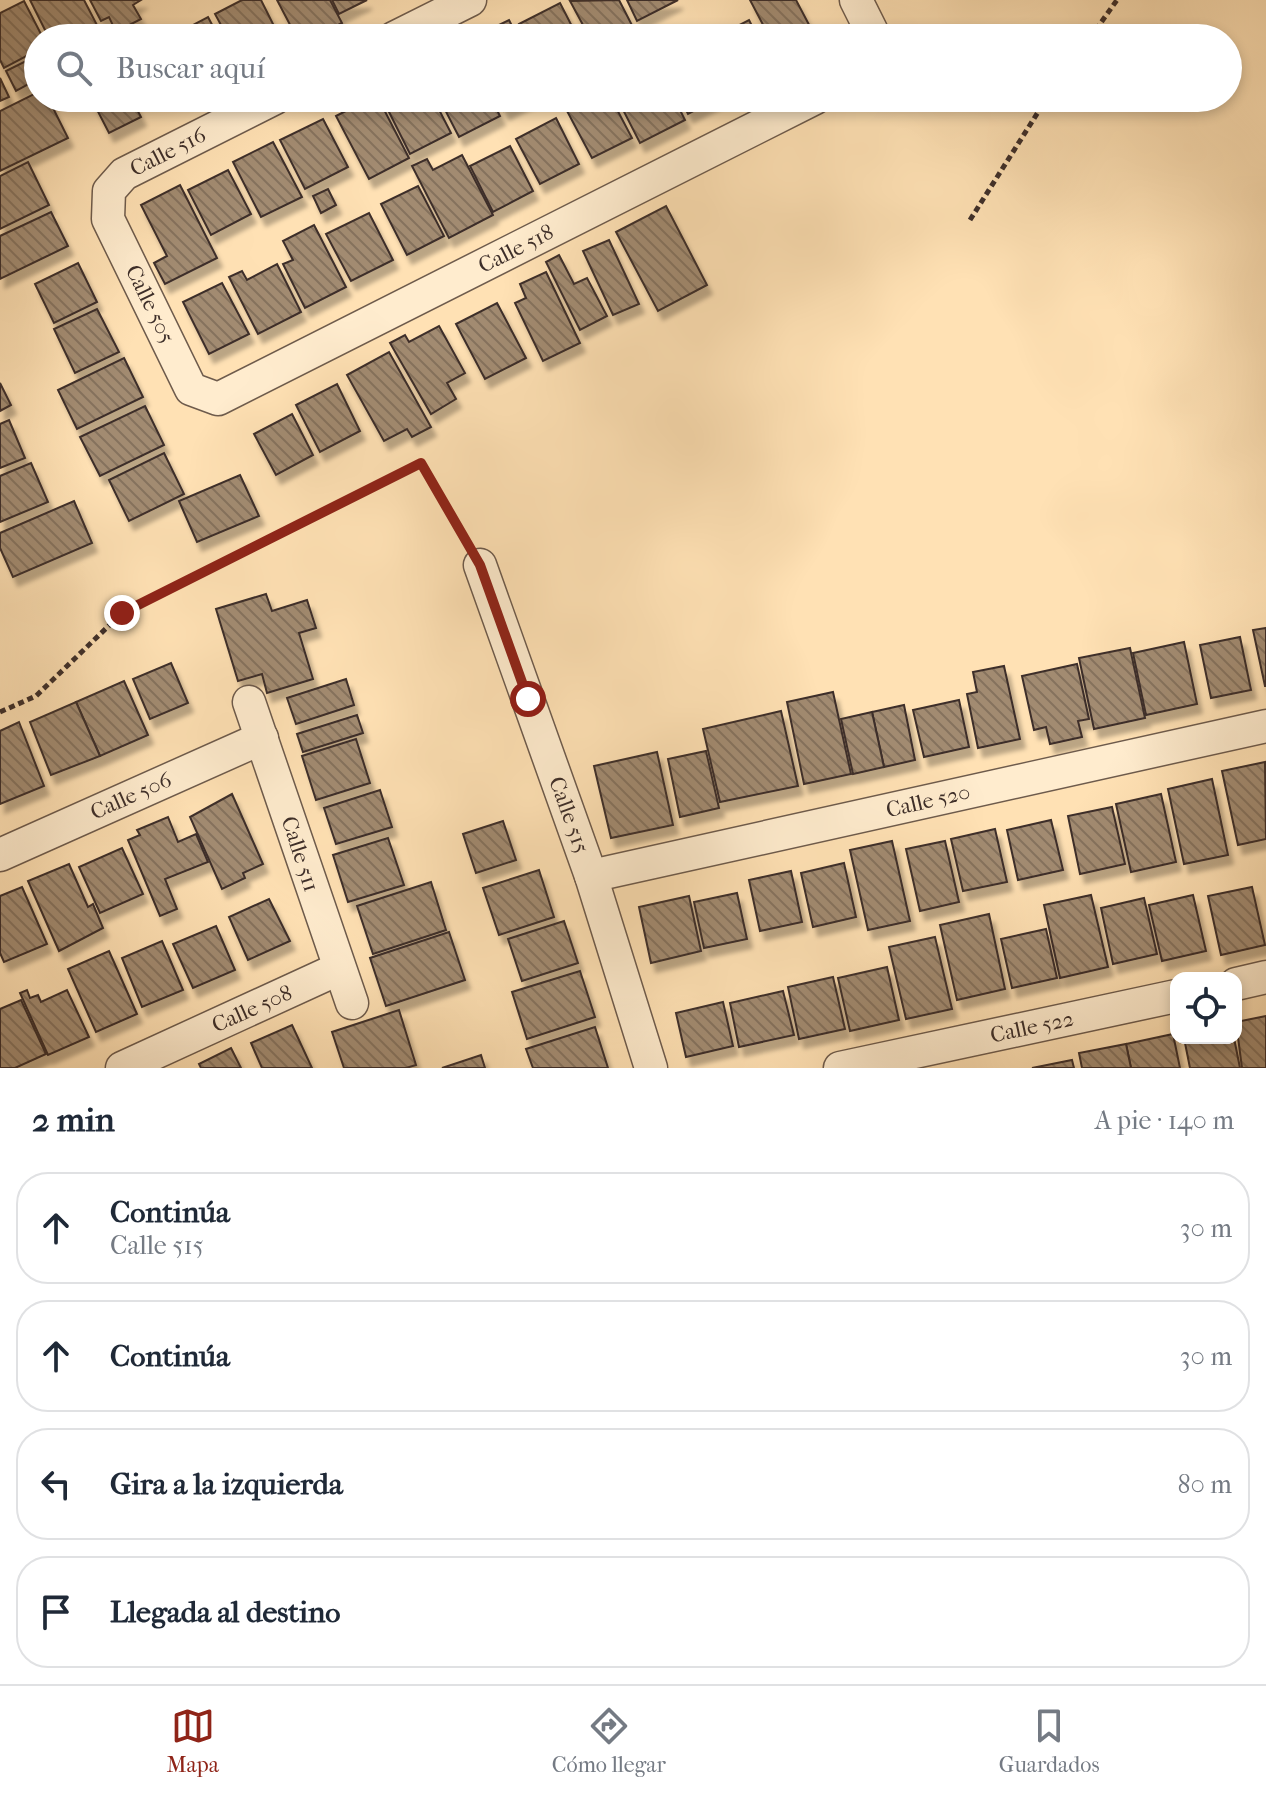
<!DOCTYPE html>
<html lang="es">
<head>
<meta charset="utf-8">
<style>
	body { margin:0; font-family:"IM FELL French Canon",serif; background:#f2f2f3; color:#1f2937 }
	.controls { position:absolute; right:24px; bottom:24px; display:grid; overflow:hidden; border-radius:16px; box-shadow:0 4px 12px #0003 }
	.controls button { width:72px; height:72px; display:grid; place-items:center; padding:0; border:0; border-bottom:2px solid #e0e1e3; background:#fff; color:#1f2937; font:40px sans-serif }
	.stop { position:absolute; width:24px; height:24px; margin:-18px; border:6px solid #8f2418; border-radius:50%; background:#fff }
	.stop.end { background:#8f2418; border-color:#fff; box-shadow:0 2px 8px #0008 }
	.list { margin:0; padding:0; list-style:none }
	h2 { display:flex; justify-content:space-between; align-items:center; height:104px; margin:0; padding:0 32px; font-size:34px }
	h2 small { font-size:26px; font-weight:400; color:#747a83 }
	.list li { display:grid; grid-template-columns:52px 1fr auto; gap:24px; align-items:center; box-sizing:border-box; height:112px; margin:0 16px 16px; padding:0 16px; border:2px solid #e0e1e3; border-radius:32px }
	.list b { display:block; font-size:30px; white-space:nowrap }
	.list p { margin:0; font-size:26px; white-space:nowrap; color:#747a83 }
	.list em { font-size:26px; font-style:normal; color:#747a83 }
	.icon { flex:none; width:44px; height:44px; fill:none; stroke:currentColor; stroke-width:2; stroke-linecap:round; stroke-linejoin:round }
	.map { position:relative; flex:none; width:1266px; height:1068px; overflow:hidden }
	.search { position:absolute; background:#fff; box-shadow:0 4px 12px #0003; left:24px; right:24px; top:24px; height:88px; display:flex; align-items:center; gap:20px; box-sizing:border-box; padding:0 28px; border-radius:44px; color:#747a83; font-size:30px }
	.sheet { height:616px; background:#fff }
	nav { display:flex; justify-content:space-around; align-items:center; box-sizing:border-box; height:112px; border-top:2px solid #e0e1e3; background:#fff; font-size:22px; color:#747a83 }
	nav a { display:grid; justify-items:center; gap:4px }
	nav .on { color:#8f2418 }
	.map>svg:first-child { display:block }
	.building { fill:url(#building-back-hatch); stroke:#3d2e29; stroke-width:2; filter:url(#shadow) }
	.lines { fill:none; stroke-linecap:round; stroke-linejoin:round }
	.minor-casing { stroke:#6e5b4c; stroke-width:35 }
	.path { stroke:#3d2e29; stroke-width:5; stroke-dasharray:6 4; stroke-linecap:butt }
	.minor { stroke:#ffecce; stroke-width:32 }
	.route { stroke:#8f2418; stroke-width:10 }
	.labels { text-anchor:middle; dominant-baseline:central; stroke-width:7; stroke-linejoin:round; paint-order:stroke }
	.street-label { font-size:22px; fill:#3d2e29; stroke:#ffecce }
</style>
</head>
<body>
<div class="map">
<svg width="1266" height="1068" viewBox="0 0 1266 1068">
	<defs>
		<pattern id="building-back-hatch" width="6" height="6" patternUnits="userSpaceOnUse" patternTransform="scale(2)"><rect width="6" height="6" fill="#a28b71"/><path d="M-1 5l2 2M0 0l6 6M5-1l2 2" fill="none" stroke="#85725d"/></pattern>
		<filter id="shadow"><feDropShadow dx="5" dy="9" stdDeviation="2" flood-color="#0004"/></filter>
	</defs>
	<rect width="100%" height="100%" fill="#ffe1b4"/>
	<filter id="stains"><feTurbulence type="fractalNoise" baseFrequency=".0025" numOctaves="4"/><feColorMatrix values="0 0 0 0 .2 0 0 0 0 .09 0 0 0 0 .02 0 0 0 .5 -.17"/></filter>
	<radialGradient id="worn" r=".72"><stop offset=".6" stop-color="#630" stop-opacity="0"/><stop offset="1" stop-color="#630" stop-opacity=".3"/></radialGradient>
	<g class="building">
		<polygon points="30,0 84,0 98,27 86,33 89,38 49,38"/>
		<polygon points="90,0 141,0 133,5 141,19 116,32 109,17 101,21"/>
		<polygon points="242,0 261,0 280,38 228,38 215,14"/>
		<polygon points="277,0 330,0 342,23 312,38 297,38"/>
		<polygon points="332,0 367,0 339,14"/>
		<polygon points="619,0 637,35 631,38 590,38 570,1"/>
		<polygon points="627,0 678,0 637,21"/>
		<polygon points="750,0 796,0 816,38 770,38"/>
		<polygon points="24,1 43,38 38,38 38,50 4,68 0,60 0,13"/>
		<polygon points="560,3 578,38 526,38 519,24"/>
		<polygon points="208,17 219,38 170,38 170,37"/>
		<polygon points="509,20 518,38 472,38"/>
		<polygon points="749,20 758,38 714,38"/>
		<polygon points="38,55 38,79 16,91 6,71"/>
		<polygon points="0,78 9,97 0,101"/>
		<polygon points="38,92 38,98 48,98 68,138 0,171 0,111"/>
		<polygon points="91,98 131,98 141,117 109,133"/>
		<polygon points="371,98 378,98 409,158 369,179 336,116"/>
		<polygon points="382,98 433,98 451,133 410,154"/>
		<polygon points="439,98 491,98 500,116 459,137"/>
		<polygon points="498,98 530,98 504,111"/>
		<polygon points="592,98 611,98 632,138 592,158 567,111"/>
		<polygon points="617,98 674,98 685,120 640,143"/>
		<polygon points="680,98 719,98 688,114"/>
		<polygon points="556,118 579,164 540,184 516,139"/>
		<polygon points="323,119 348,167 305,189 280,140"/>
		<polygon points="273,142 302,197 261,217 233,162"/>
		<polygon points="510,146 533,191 493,212 470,166"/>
		<polygon points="462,155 493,215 449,238 412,166 427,159 433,170"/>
		<polygon points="28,162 49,205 0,229 0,176"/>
		<polygon points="228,170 251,214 211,235 188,190"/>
		<polygon points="180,185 217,258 165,284 154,263 167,256 141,205"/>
		<polygon points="418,186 444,236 407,255 381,204"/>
		<polygon points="328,189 336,205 321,213 313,196"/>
		<polygon points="666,206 707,285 658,311 616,232"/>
		<polygon points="51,212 68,246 0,279 0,236"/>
		<polygon points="369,213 393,260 351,281 326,234"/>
		<polygon points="314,225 346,287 305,308 283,264 293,260 283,241"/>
		<polygon points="609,240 639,304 613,315 583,251"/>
		<polygon points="559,255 574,284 587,278 607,316 580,330 546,262"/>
		<polygon points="78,263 97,302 54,323 35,284"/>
		<polygon points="277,264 301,312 258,334 229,277 242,271 247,280"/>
		<polygon points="546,272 580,343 543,361 515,303 526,298 520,284"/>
		<polygon points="222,283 249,334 209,354 183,302"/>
		<polygon points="497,303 526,358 485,379 456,324"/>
		<polygon points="97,309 119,352 75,373 54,329"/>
		<polygon points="439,326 465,373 447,383 456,399 431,414 390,343 405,335 409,342"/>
		<polygon points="389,352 431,427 412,437 407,429 384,441 347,375"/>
		<polygon points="124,358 143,397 77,429 58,390"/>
		<polygon points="0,383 11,405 0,411"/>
		<polygon points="337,384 360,431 320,452 296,405"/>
		<polygon points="145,406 164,445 100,476 80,437"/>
		<polygon points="292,414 313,455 276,475 254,434"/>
		<polygon points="9,420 25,458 0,468 0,424"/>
		<polygon points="164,453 184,494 129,521 109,480"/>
		<polygon points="31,463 48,502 0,522 0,476"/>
		<polygon points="240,475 259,516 197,542 179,501"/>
		<polygon points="74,501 92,543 13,577 0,548 0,533"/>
		<polygon points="266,594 272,611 307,600 316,628 299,633 313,679 267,693 262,674 238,681 216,609"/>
		<polygon points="1266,628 1266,686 1265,686 1253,630"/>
		<polygon points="1240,637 1251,690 1211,698 1200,645"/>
		<polygon points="1184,642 1197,704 1146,715 1133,653"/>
		<polygon points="1130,648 1145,718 1094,729 1079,658"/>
		<polygon points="171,663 188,703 150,719 133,679"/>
		<polygon points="1077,664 1089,719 1078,721 1082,737 1050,744 1046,727 1034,730 1022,676"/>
		<polygon points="1004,666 1020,739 978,748 967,694 977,692 973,672"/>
		<polygon points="346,679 354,705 296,724 287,698"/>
		<polygon points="124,681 148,735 100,756 76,702"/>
		<polygon points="833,692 851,774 804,784 787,702"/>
		<polygon points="959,700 969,747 924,757 913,710"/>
		<polygon points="76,702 100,756 51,775 30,722"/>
		<polygon points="904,705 915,760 884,767 872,712"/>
		<polygon points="781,711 798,786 720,802 703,729"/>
		<polygon points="872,712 884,767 853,774 841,719"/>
		<polygon points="357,715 363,733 303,752 297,734"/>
		<polygon points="19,722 44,786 0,804 0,731"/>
		<polygon points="356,739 370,783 316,800 302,756"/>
		<polygon points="706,751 719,808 680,817 668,759"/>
		<polygon points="657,752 673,825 611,838 594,766"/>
		<polygon points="1265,762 1266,839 1238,845 1222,771"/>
		<polygon points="1212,779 1228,855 1184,864 1168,789"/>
		<polygon points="380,790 392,827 336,844 324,808"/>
		<polygon points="232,794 263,864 243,873 245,878 222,889 190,817"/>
		<polygon points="1161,794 1176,862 1131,872 1116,804"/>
		<polygon points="1112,807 1125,864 1080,874 1068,816"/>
		<polygon points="168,817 178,842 196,834 208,862 165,879 177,909 160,916 128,840 140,835 137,830"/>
		<polygon points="1051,820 1063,870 1018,880 1007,830"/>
		<polygon points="503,821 516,860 476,873 463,834"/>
		<polygon points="995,829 1007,882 963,891 951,839"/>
		<polygon points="388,838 404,885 348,902 333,855"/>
		<polygon points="892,841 910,921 868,930 850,850"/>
		<polygon points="945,841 959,902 920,911 906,849"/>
		<polygon points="122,848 143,894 100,913 79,867"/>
		<polygon points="844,863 856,917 813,927 801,873"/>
		<polygon points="69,864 88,907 93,904 103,928 59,951 28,881"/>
		<polygon points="539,870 554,917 499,935 483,888"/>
		<polygon points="791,871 802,922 760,931 749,880"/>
		<polygon points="431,882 446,930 373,954 357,906"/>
		<polygon points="22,887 47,944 4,962 0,953 0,896"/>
		<polygon points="1252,887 1265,945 1221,955 1208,896"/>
		<polygon points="737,893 747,939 704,948 694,902"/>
		<polygon points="1091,895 1108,967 1060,978 1044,905"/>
		<polygon points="1193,895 1206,951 1162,961 1149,905"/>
		<polygon points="689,896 701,951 651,963 639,907"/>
		<polygon points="1144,898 1157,954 1113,964 1101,908"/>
		<polygon points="269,899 290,941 248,960 229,917"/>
		<polygon points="989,914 1005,989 957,1000 940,925"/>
		<polygon points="564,921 578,963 522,981 508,939"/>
		<polygon points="216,926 235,970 193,988 173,944"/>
		<polygon points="1046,929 1057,978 1012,988 1001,939"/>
		<polygon points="449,932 465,980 386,1006 370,958"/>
		<polygon points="935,937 952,1009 906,1019 889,947"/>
		<polygon points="162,941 183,990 142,1007 122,958"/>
		<polygon points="109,951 137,1014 96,1032 68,969"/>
		<polygon points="887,967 899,1020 850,1031 838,978"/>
		<polygon points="580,971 595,1017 527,1039 512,992"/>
		<polygon points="833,977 845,1029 799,1039 788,987"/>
		<polygon points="27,990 30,998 38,995 41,1002 67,990 89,1037 48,1055 20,993"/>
		<polygon points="783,991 794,1035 739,1047 730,1003"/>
		<polygon points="21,1000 46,1054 15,1068 0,1068 0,1009"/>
		<polygon points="723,1002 733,1046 686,1057 676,1013"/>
		<polygon points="399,1010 416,1065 406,1068 344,1068 332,1032"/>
		<polygon points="1266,1016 1266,1068 1242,1068 1236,1022"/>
		<polygon points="292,1025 312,1068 262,1068 251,1043"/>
		<polygon points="595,1027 608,1068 533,1068 526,1049"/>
		<polygon points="1173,1034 1180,1068 1131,1068 1126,1044"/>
		<polygon points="1184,1038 1234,1038 1240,1068 1190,1068"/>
		<polygon points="1126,1044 1131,1068 1082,1068 1079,1053"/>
		<polygon points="231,1048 241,1068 201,1068 199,1064"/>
		<polygon points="481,1055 485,1068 442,1068"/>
		<polygon points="1072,1060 1074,1068 1032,1068"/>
	</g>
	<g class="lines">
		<g class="minor-casing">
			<g id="minor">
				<polyline points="856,0 875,38"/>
				<polyline points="394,38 470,0"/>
				<polyline points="275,98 124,174 109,191 108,219 191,389 218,399 815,98"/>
				<polyline points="480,565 591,876 651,1068"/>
				<polyline points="249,702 352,1003"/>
				<polyline points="0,855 262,738"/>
				<polyline points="591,876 1266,726"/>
				<polyline points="1236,984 1266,977"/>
				<polyline points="122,1068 338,969"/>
				<polyline points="840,1068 1176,996"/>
			</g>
		</g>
		<g class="path">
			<polyline points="1090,38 1117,0"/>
			<polyline points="970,220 1047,98"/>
			<polyline points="0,712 36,696 122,613 421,463 467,543"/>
		</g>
		<use href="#minor" class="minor"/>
	</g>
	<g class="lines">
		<polyline class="route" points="122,613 421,463 480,565 528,699"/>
	</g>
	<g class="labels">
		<g class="street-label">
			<text transform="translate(168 152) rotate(-27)">Calle 516</text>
			<text transform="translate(516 249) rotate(-27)">Calle 518</text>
			<text transform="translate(150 304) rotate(64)">Calle 505</text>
			<text transform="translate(131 796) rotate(-24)">Calle 506</text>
			<text transform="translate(928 801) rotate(-13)">Calle 520</text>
			<text transform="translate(569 815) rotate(70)">Calle 515</text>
			<text transform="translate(300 854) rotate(72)">Calle 511</text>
			<text transform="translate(252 1009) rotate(-24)">Calle 508</text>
			<text transform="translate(1032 1027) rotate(-12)">Calle 522</text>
		</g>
	</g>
	<rect width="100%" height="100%" filter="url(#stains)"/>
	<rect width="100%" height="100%" fill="url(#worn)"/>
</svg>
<div class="controls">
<button><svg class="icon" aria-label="locate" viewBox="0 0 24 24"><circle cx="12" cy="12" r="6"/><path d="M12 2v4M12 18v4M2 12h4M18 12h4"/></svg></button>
</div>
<div class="stop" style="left:528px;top:699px"></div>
<div class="stop end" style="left:122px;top:613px"></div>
<div class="search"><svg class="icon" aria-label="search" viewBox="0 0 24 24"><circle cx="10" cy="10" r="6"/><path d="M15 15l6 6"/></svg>Buscar aquí</div>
</div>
<section class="sheet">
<h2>2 min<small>A pie · 140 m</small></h2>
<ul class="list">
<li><svg class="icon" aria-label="ahead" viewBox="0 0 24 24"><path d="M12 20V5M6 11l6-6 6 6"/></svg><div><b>Continúa</b><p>Calle 515</p></div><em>30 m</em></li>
<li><svg class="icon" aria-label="ahead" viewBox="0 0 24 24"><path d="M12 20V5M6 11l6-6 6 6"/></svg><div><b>Continúa</b></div><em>30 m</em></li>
<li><svg class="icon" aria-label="left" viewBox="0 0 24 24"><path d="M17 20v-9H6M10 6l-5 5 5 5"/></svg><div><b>Gira a la izquierda</b></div><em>80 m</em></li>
<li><svg class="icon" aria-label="arrive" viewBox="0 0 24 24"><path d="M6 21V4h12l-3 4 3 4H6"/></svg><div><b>Llegada al destino</b></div></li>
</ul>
</section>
<nav>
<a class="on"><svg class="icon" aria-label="map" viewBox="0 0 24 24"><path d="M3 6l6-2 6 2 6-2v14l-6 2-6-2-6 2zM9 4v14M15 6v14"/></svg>Mapa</a>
<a><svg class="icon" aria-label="directions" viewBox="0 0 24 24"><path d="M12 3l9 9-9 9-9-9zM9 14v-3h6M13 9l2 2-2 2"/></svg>Cómo llegar</a>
<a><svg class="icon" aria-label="saved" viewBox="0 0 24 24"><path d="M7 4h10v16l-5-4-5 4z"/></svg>Guardados</a>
</nav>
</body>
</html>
